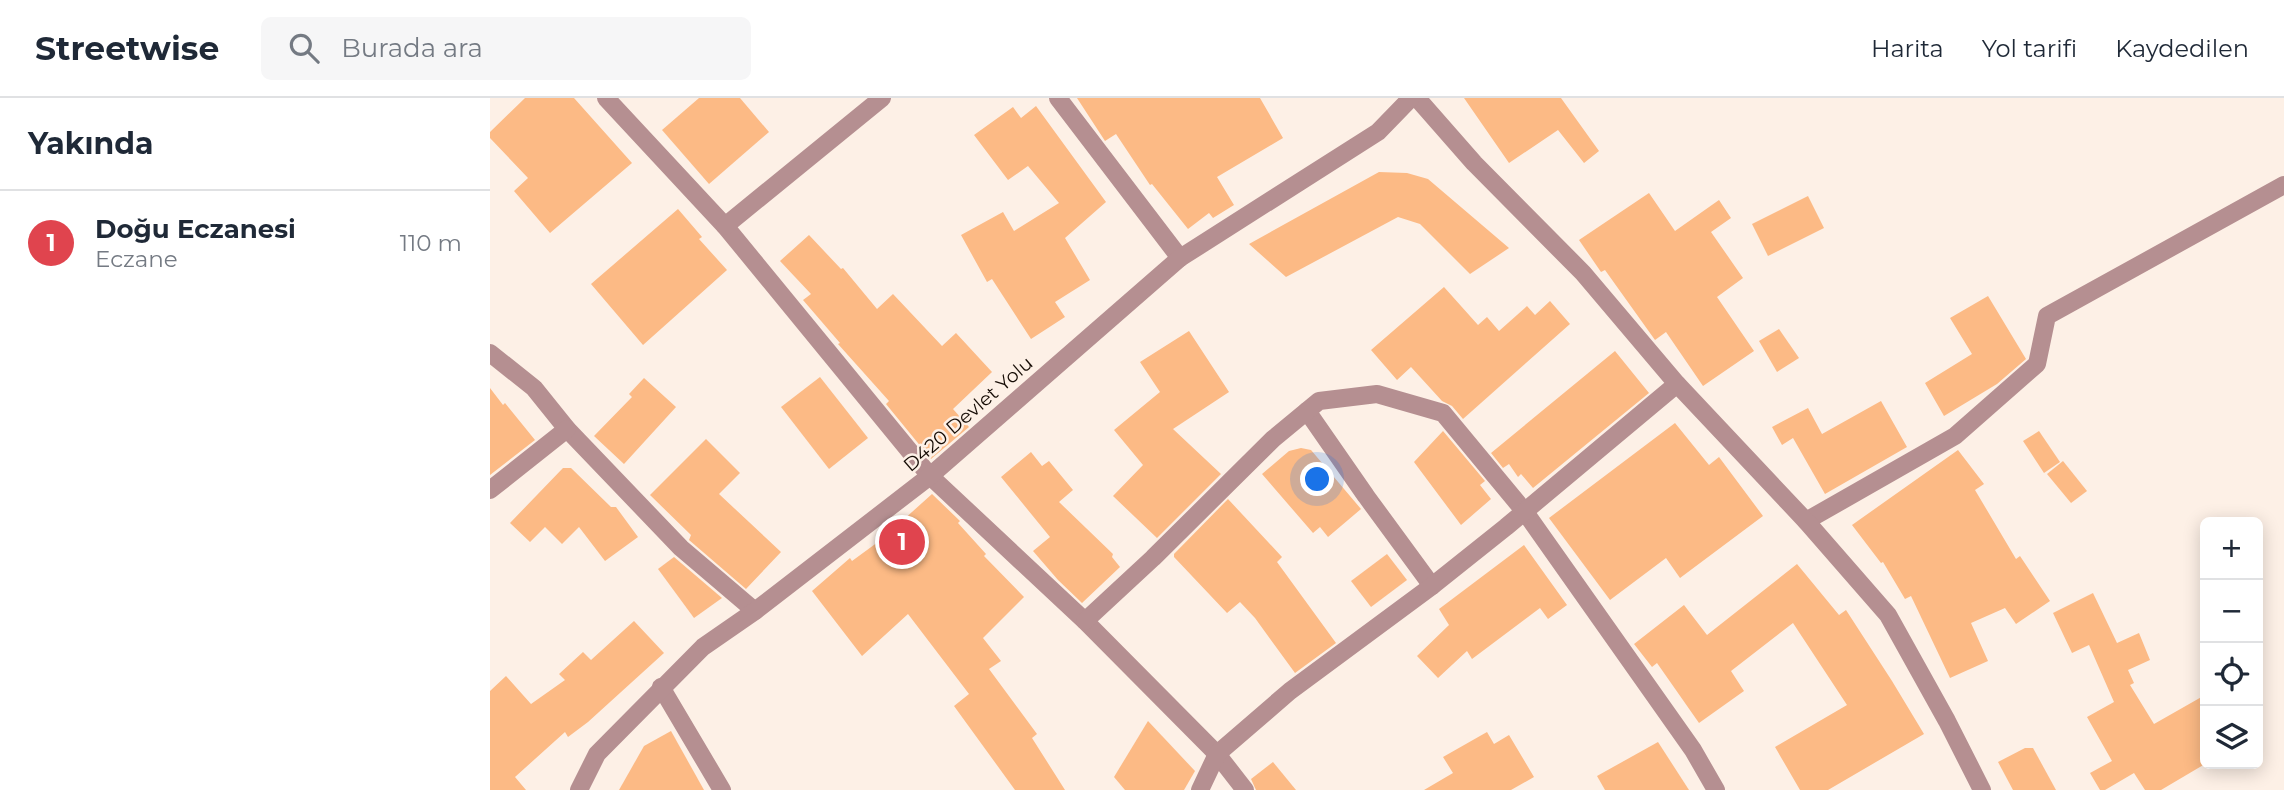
<!DOCTYPE html>
<html lang="tr">
<head>
<meta charset="utf-8">
<style>
	body { margin:0; font-family:Montserrat,sans-serif; background:#f6f6f7; color:#1f2937 }
	.controls { position:absolute; right:21px; bottom:21px; display:grid; overflow:hidden; border-radius:10px; box-shadow:0 4px 18px #0003 }
	.controls button { width:63px; height:63px; display:grid; place-items:center; padding:0; border:0; border-bottom:2px solid #e0e1e3; background:#fff; color:#1f2937; font:35px sans-serif }
	.you { position:absolute; left:828px; top:382px; width:24px; height:24px; margin:-18px; border:5px solid #fff; border-radius:50%; background:#1a73e8; box-shadow:0 0 0 10px #1a73e833 }
	.badge { display:grid; place-items:center; width:46px; height:46px; border-radius:50%; background:#0f766e; color:#fff; font-size:23px; font-weight:700 }
	.pin { position:absolute; translate:-50% -50%; border:4px solid #fff; box-shadow:0 2px 7px #0006 }
	.list { margin:0; padding:0; list-style:none }
	h2 { display:flex; justify-content:space-between; align-items:center; height:91px; margin:0; padding:0 28px; font-size:30px }
	h2 small { font-size:23px; font-weight:400; color:#747a83 }
	.list li { display:grid; grid-template-columns:46px 1fr auto; gap:21px; align-items:center; box-sizing:border-box; height:105px; padding:0 28px; border-top:2px solid #e0e1e3 }
	.list b { display:block; font-size:26px; white-space:nowrap }
	.list p { margin:0; font-size:23px; white-space:nowrap; color:#747a83 }
	.list em { font-size:23px; font-style:normal; color:#747a83 }
	.icon { flex:none; width:38px; height:38px; fill:none; stroke:currentColor; stroke-width:2; stroke-linecap:round; stroke-linejoin:round }
	.map { position:relative; flex:none; width:1794px; height:692px; overflow:hidden }
	header { display:flex; align-items:center; gap:42px; box-sizing:border-box; height:98px; padding:0 35px; background:#fff; border-bottom:2px solid #e0e1e3 }
	header strong { font-size:33px }
	nav { display:flex; gap:38px; margin-inline-start:auto; font-size:24px }
	.search { width:490px; height:63px; background:#f6f6f7; display:flex; align-items:center; gap:18px; box-sizing:border-box; padding:0 24px; border-radius:10px; color:#747a83; font-size:26px }
	main { display:flex }
	aside { flex:1; background:#fff }
	.map>svg:first-child { display:block }
	.building { fill:#fcba85 }
	.lines { fill:none; stroke-linecap:round; stroke-linejoin:round }
	.minor { stroke:#b58f91; stroke-width:18 }
	.tertiary { stroke:#b58f91; stroke-width:18 }
	.labels { text-anchor:middle; dominant-baseline:central; stroke-width:5; stroke-linejoin:round; paint-order:stroke }
	.street-label { font-size:19px; fill:#150b04; stroke:#fdf0e6 }
</style>
</head>
<body>
<header>
<strong>Streetwise</strong>
<div class="search"><svg class="icon" aria-label="search" viewBox="0 0 24 24"><circle cx="10" cy="10" r="6"/><path d="M15 15l6 6"/></svg>Burada ara</div>
<nav><a>Harita</a><a>Yol tarifi</a><a>Kaydedilen</a></nav>
</header>
<main>
<aside>
<h2>Yakında<small></small></h2>
<ul class="list">
<li><span class="badge" style="background:#e0444e">1</span><div><b>Doğu Eczanesi</b><p>Eczane</p></div><em>110 m</em></li>
</ul>
</aside>
<div class="map">
<svg width="1794" height="692" viewBox="0 0 1794 692">
	<rect width="100%" height="100%" fill="#fdf0e6"/>
	<g class="building">
		<polygon points="35,0 84,0 142,65 60,135 24,93 38,80 0,40 0,34"/>
		<polygon points="209,0 250,0 279,34 219,86 172,32"/>
		<polygon points="587,0 770,0 793,40 727,79 744,107 723,120 719,115 698,131 662,86 660,87 626,36 615,43"/>
		<polygon points="974,0 1071,0 1109,53 1094,65 1068,32 1019,65"/>
		<polygon points="546,8 616,104 575,140 600,182 565,204 575,219 541,241 502,181 497,184 471,137 513,114 524,133 569,105 538,68 518,82 484,37 523,9 531,20"/>
		<polygon points="889,74 917,75 938,81 1019,150 980,176 930,126 908,119 796,179 759,146"/>
		<polygon points="1159,95 1185,133 1229,102 1241,120 1221,134 1253,180 1227,199 1264,253 1213,288 1176,234 1165,242 1115,172 1111,174 1089,142"/>
		<polygon points="1318,98 1334,130 1278,158 1262,126"/>
		<polygon points="188,111 212,139 209,141 237,172 153,247 101,186"/>
		<polygon points="319,137 351,171 353,170 387,211 403,196 452,248 466,235 502,274 463,311 479,329 441,361 396,306 399,303 348,246 350,245 313,202 321,196 290,163"/>
		<polygon points="954,189 988,227 997,219 1009,233 1037,208 1045,217 1060,203 1080,226 973,321 962,308 952,303 921,269 907,282 881,252"/>
		<polygon points="1498,198 1536,261 1507,286 1454,318 1435,285 1482,256 1460,220"/>
		<polygon points="1289,231 1309,260 1287,274 1269,243"/>
		<polygon points="699,233 739,294 683,331 731,376 667,440 623,398 653,367 624,332 670,294 650,264"/>
		<polygon points="1125,253 1159,295 1043,390 1031,376 1028,379 1019,366 1013,370 1001,355"/>
		<polygon points="330,279 378,340 339,371 291,309"/>
		<polygon points="154,280 186,309 134,366 104,338 142,299 139,296"/>
		<polygon points="0,290 13,307 15,305 45,342 0,377"/>
		<polygon points="1391,303 1417,349 1335,396 1303,340 1292,347 1282,329 1318,310 1332,336"/>
		<polygon points="1185,325 1219,367 1229,359 1273,418 1190,480 1176,460 1120,502 1059,420"/>
		<polygon points="953,333 995,383 990,387 1001,401 971,427 924,364"/>
		<polygon points="1549,333 1570,364 1554,375 1533,343"/>
		<polygon points="216,341 250,375 229,396 291,454 256,491 199,442 201,437 160,397"/>
		<polygon points="811,350 821,352 871,411 838,439 830,429 823,435 772,376 799,353"/>
		<polygon points="1468,352 1494,386 1485,392 1526,461 1530,458 1560,503 1526,526 1515,510 1481,525 1498,563 1460,580 1421,498 1415,501 1393,464 1391,465 1362,427"/>
		<polygon points="541,354 552,368 559,363 583,392 569,404 623,456 622,459 630,469 592,505 568,482 543,453 560,439 511,379"/>
		<polygon points="1573,363 1597,393 1581,405 1557,376"/>
		<polygon points="73,370 81,370 121,409 126,409 148,439 115,463 89,429 72,446 55,429 40,444 20,425"/>
		<polygon points="442,396 470,423 468,425 496,456 494,458 534,499 493,540 511,563 499,571 547,636 542,640 575,692 525,692 464,608 479,596 418,516 372,558 322,493 360,460 362,463 414,425 412,423"/>
		<polygon points="738,401 792,459 787,464 846,545 805,575 765,520 750,504 737,515 684,459 684,456"/>
		<polygon points="1034,447 1077,507 1058,521 1050,510 982,561 977,553 948,580 927,558 959,527 949,511"/>
		<polygon points="897,456 917,482 881,509 861,483"/>
		<polygon points="184,459 232,500 204,520 168,471"/>
		<polygon points="1307,466 1349,517 1356,512 1402,583 1434,636 1338,692 1310,692 1285,649 1357,607 1303,525 1241,573 1254,593 1209,625 1167,565 1162,569 1144,546 1194,507 1217,537"/>
		<polygon points="1603,495 1627,545 1649,535 1660,562 1638,572 1644,585 1640,587 1664,626 1715,597 1715,666 1671,692 1655,692 1644,675 1615,692 1610,692 1600,675 1622,663 1597,619 1624,604 1599,547 1582,555 1563,515"/>
		<polygon points="144,523 174,555 98,624 78,639 75,634 25,679 36,692 0,692 0,593 16,578 41,606 75,582 69,576 93,554 101,562"/>
		<polygon points="658,623 705,673 694,692 635,692 624,679"/>
		<polygon points="181,633 214,692 129,692 154,648"/>
		<polygon points="997,634 1004,646 1019,637 1044,679 1021,692 934,692 963,675 953,659"/>
		<polygon points="1168,644 1199,692 1115,692 1107,678"/>
		<polygon points="1535,650 1543,650 1566,692 1523,692 1508,664"/>
		<polygon points="783,664 806,692 766,692 761,681"/>
	</g>
	<g class="lines">
		<g class="minor">
			<polyline points="116,0 235,128 440,378 595,523 727,656 755,692"/>
			<polyline points="568,0 690,160"/>
			<polyline points="235,128 392,0"/>
			<polyline points="0,255 44,290 77,331 191,450 265,513"/>
			<polyline points="817,313 876,398 942,488"/>
			<polyline points="0,392 77,331"/>
			<polyline points="1316,423 1465,338 1547,266 1557,218 1794,87"/>
			<polyline points="595,523 663,460 783,341 829,303 887,296 953,315 1035,414 1203,652 1226,692"/>
			<polyline points="171,589 232,692"/>
			<polyline points="710,692 727,656 800,593 942,488 1016,429 1187,286"/>
		</g>
		<g class="tertiary">
			<polyline points="927,0 984,65 1093,175 1187,286 1316,423 1398,517 1457,623 1492,692"/>
			<polyline points="89,692 107,656 213,549 265,513 440,378 690,160 888,34 921,0"/>
		</g>
	</g>
	<g class="labels">
		<g class="street-label">
			<text transform="translate(478 316) rotate(-41)">D420 Devlet Yolu</text>
		</g>
	</g>
</svg>
<div class="controls">
<button>+</button>
<button>−</button>
<button><svg class="icon" aria-label="locate" viewBox="0 0 24 24"><circle cx="12" cy="12" r="6"/><path d="M12 2v4M12 18v4M2 12h4M18 12h4"/></svg></button>
<button><svg class="icon" aria-label="layers" viewBox="0 0 24 24"><path d="M12 4l9 5-9 5-9-5zM3 14l9 5 9-5"/></svg></button>
</div>
<div class="you"></div>
<div class="pin badge" style="left:412px;top:444px;background:#e0444e">1</div>
</div>
</main>
</body>
</html>
